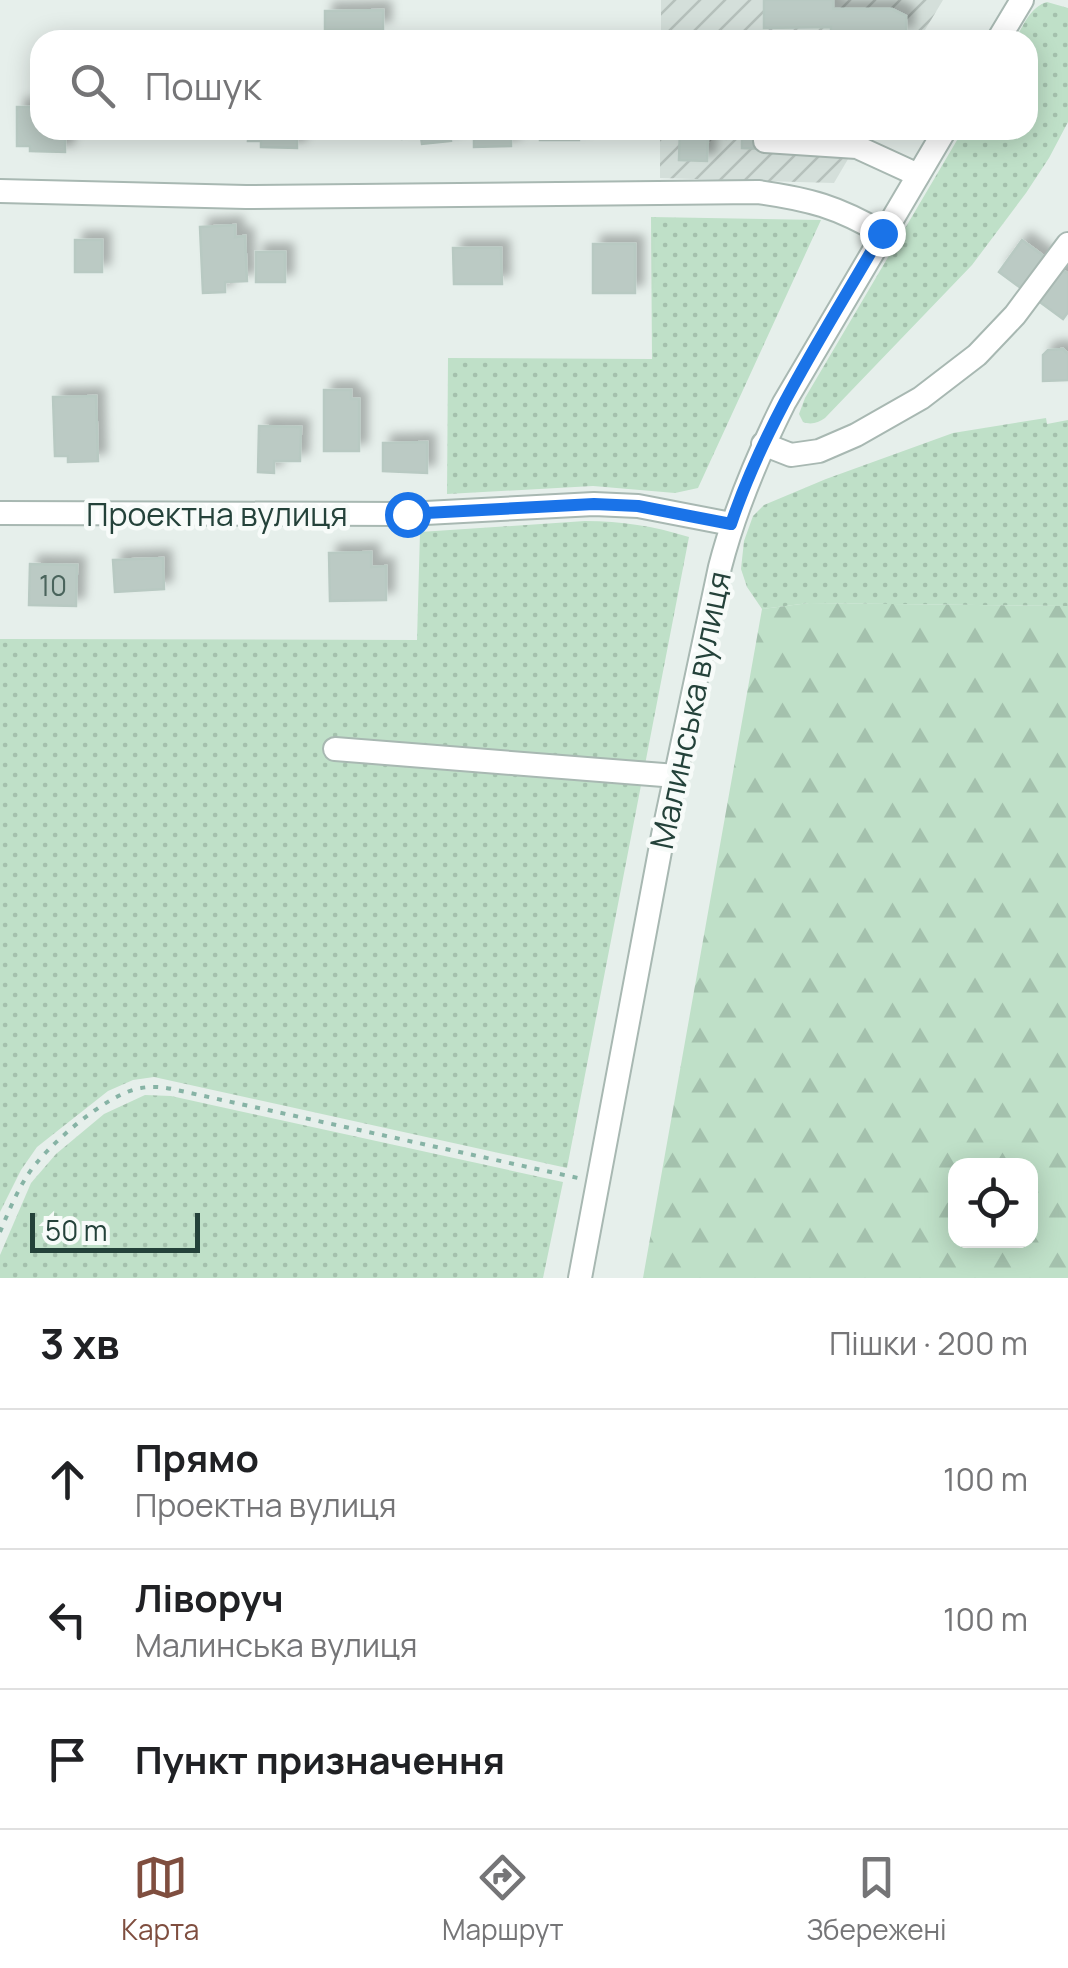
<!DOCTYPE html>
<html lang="uk">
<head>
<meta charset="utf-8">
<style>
	body { margin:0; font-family:Manrope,sans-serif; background:#f6f6f6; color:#202124 }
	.controls { position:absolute; right:30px; bottom:30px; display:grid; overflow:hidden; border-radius:20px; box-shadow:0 5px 25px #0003 }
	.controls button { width:90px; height:90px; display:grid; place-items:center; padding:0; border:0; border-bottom:2px solid #e0e0e0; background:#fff; color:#202124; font:50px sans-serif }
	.scale { position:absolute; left:30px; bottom:25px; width:170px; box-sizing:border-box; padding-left:10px; border:5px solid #24423a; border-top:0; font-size:28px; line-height:35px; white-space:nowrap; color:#24423a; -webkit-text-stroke:8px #f7fbf9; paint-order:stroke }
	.stop { position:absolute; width:30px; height:30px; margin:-22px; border:8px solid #1a73e8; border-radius:50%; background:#fff }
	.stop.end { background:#1a73e8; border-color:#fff; box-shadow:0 2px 10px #0008 }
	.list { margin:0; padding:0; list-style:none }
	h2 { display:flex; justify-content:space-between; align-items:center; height:130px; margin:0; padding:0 40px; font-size:42px }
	h2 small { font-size:32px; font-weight:400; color:#757577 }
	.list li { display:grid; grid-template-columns:65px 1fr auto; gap:30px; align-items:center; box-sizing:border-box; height:140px; padding:0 40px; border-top:2px solid #e0e0e0 }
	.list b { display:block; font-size:38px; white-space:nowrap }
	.list p { margin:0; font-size:32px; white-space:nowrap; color:#757577 }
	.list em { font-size:32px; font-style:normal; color:#757577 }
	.icon { flex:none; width:55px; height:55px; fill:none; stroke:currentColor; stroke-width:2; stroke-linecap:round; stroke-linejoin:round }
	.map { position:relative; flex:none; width:1068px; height:1278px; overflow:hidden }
	.search { position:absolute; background:#fff; box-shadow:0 5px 25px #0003; left:30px; right:30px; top:30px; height:110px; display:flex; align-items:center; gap:25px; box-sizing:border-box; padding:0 35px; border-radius:30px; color:#757577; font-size:38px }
	.sheet { height:550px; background:#fff }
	nav { display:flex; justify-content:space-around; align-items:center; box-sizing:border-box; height:140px; border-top:2px solid #e0e0e0; background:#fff; font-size:28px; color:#757577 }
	nav a { display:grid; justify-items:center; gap:5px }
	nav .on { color:#7f4e3f }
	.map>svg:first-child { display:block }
	.industrial { fill:url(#industrial-furrows) }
	.grass { fill:url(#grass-dots) }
	.forest { fill:url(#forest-firs); fill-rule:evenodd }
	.building { fill:#bbcac4; stroke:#b8c9c2; stroke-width:2.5; filter:url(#shadow) }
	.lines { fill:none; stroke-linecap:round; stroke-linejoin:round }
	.minor-casing { stroke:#a8b8b2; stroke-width:26 }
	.path { stroke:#86b3a5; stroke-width:4; stroke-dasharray:5 8; stroke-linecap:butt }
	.minor { stroke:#fff; stroke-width:22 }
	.route { stroke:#1a73e8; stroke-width:12 }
	.labels { text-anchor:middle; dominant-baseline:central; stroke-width:9; stroke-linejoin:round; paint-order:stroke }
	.number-label { font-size:28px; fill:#4a645c }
	.street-label { font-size:32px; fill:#24423a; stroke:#f7fbf9 }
</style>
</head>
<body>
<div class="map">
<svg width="1068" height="1278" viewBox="0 0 1068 1278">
	<defs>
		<pattern id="industrial-furrows" width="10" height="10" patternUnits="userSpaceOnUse" patternTransform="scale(2.5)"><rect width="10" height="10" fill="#d4dfda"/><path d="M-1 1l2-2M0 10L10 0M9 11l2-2" fill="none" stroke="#b6c1bc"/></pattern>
		<pattern id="grass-dots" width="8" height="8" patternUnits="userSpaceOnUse" patternTransform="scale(2.5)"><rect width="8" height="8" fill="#bfe0c8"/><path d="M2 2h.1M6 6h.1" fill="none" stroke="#a4c1ad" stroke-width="1.8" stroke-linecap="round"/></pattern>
		<pattern id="forest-firs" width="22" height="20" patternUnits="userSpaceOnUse" patternTransform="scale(2.5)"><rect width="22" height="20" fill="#bfe0c8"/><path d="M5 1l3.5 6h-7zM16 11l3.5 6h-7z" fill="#a4c1ad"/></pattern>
		<filter id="shadow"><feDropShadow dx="8" dy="-8" stdDeviation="5" flood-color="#0004"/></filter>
	</defs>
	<rect width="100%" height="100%" fill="#e6efeb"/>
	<g class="industrial">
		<polygon points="661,0 943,0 919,40 661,40"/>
		<polygon points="660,130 865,130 834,183 660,178"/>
	</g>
	<g class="grass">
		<path d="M1047 2 1068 8V122L1049 158 1026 193 972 265 825 418C818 423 811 425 803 422L799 414 805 398 963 130H1028V40H1015C1023 26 1030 7 1047 2Z"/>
		<polygon points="651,217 821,220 698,488 675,493 593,486 447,494 448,358 652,359"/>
		<polygon points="1046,418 1047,424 1068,420 1068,606 809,603 762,609 747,587 741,569 744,541 753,516 764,505 826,479 953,433"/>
		<path d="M585 521C622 521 653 526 689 537L567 1168 154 1077 133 1080 108 1091 37 1147 21 1170 0 1212V639L417 640 420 532Z"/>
		<polygon points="145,1095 171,1096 563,1182 543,1278 0,1278 0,1255 31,1183 56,1154 104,1114"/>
	</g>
	<path class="forest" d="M809 603 1068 606V1278H643L762 609ZM956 1166H1030V1240H956Z"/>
	<g class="building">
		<polygon points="764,0 833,0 833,9 892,9 906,16 906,34 831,35 831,27 764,28"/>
		<polygon points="383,10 383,29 325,30 325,11"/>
		<polygon points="17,107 40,107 40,130 65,130 65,152 30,151 30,146 17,146"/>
		<polygon points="249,130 297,130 297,148 261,147 261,141 248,141"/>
		<polygon points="401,130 450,130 451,141 422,144 421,137 402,139"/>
		<polygon points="474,130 511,130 511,146 474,147"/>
		<rect x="540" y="130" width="39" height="10"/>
		<polygon points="680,130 726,130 726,139 708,138 707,161 679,160"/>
		<polygon points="742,130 774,130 774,140 767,149 742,148"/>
		<polygon points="235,225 235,237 245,236 247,281 225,282 225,292 203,293 200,227"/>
		<rect x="75" y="240" width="27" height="32"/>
		<polygon points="1022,240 1068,274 1068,312 1063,319 999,272"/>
		<rect x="593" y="244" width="42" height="49"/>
		<polygon points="453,248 501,248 502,284 454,284"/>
		<rect x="256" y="252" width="29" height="30"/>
		<polygon points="1063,349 1068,354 1068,380 1043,381 1043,355 1048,350"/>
		<polygon points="324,390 351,390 351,399 359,399 359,451 324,451"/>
		<polygon points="96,396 98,461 68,462 68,456 55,456 53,397"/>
		<polygon points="259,426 301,427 300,461 274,461 274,473 258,472"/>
		<polygon points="427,442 427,473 383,471 383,443"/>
		<polygon points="371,552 371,567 386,566 386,600 330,601 329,553"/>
		<polygon points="163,558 164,589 115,592 113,560"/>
		<polygon points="30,564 77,565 76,606 29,605"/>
	</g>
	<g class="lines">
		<g class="minor-casing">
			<g id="minor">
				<polyline points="998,40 1022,0"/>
				<polyline points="765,141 857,147 918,175"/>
				<path d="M0 191 246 197 758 192C809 199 838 207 882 233"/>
				<polyline points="763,444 791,455 819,451 856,435 921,398 977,355 1015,315 1068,244"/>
				<polyline points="0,513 407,514 594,504 638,506 731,524"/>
				<polyline points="335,749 676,776"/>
				<path d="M580 1278 663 835 720 567C735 509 757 457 784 403L945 130"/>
			</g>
		</g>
		<path class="path" d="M0 1232C8 1213 16 1193 27 1176 45 1147 107 1093 141 1088 152 1086 162 1087 172 1089L578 1178"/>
		<use href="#minor" class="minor"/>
	</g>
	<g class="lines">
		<path class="route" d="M407 514 594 504 638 506 731 524C766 420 828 327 882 233"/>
	</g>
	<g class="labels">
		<g class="number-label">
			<text x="53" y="585">10</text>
		</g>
		<g class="street-label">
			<text x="217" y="514">Проектна вулиця</text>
			<text transform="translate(690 710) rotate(-78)">Малинська вулиця</text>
		</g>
	</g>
</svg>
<div class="controls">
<button><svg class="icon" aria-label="locate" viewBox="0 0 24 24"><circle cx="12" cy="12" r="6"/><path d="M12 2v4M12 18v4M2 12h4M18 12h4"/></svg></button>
</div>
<div class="scale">50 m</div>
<div class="stop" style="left:407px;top:514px"></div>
<div class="stop end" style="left:882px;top:233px"></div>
<div class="search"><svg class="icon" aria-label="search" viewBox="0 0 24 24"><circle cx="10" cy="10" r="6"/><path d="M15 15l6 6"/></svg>Пошук</div>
</div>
<section class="sheet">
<h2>3 хв<small>Пішки · 200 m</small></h2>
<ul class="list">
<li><svg class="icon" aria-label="ahead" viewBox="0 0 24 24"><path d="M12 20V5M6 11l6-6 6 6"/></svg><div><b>Прямо</b><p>Проектна вулиця</p></div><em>100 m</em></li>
<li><svg class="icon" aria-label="left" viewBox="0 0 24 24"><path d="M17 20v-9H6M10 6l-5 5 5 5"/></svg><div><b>Ліворуч</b><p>Малинська вулиця</p></div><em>100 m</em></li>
<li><svg class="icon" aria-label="arrive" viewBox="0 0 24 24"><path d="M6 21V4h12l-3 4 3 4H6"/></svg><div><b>Пункт призначення</b></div></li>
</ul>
</section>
<nav>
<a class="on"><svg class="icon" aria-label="map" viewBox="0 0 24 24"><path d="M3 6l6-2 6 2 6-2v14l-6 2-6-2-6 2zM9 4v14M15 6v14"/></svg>Карта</a>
<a><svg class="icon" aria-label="directions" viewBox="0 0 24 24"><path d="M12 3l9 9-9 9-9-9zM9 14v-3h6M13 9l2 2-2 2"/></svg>Маршрут</a>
<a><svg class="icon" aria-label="saved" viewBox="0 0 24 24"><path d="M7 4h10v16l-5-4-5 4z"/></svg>Збережені</a>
</nav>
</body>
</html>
